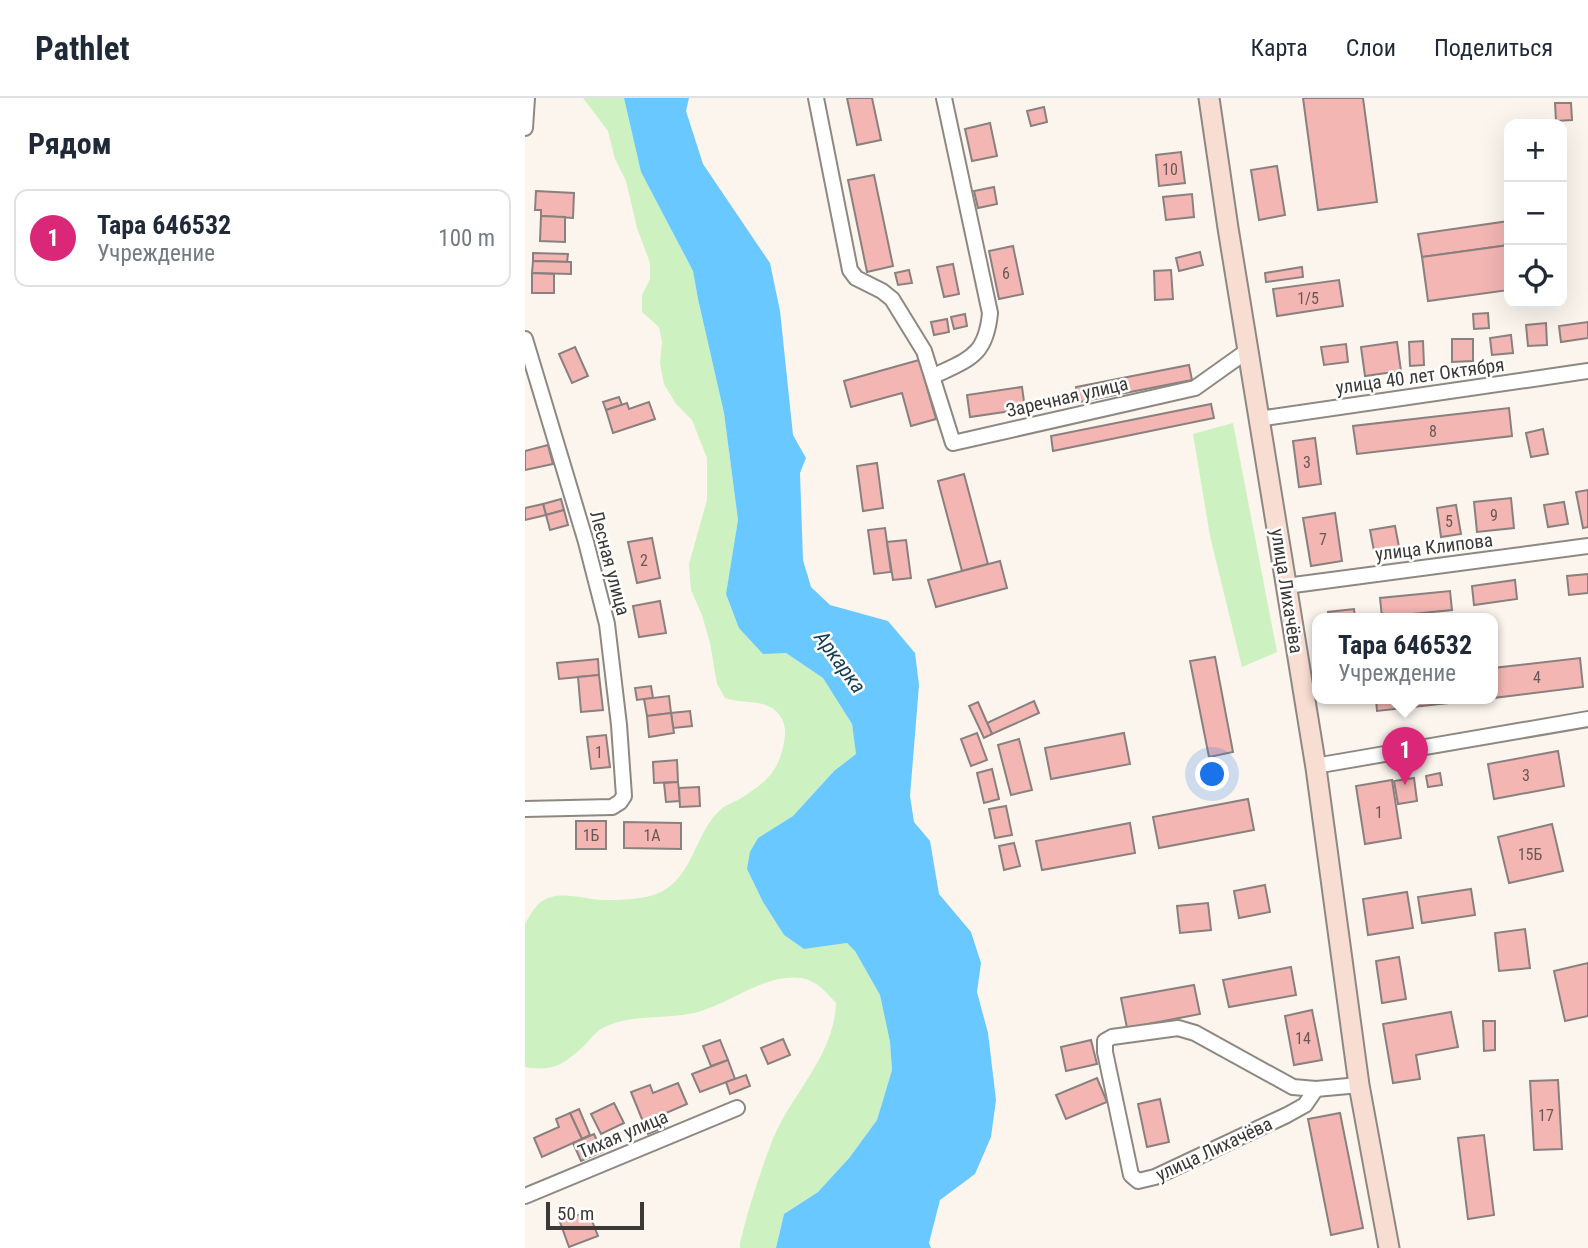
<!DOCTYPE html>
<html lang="ru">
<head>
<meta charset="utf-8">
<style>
	body { margin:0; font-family:"Roboto Condensed",sans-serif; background:#f6f6f7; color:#1f2937 }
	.controls { position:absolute; right:21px; top:21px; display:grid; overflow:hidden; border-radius:14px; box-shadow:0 7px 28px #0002 }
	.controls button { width:63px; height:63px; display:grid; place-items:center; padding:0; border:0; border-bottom:2px solid #e0e1e3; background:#fff; color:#1f2937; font:35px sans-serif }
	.scale { position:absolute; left:21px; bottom:18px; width:98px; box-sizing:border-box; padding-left:7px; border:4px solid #3b3936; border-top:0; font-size:19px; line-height:24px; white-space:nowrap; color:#3b3936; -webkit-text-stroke:5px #fff; paint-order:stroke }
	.you { position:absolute; left:688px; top:677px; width:24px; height:24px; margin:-18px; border:5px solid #fff; border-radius:50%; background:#1a73e8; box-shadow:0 0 0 10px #1a73e833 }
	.badge { display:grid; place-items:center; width:46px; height:46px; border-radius:50%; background:#db2777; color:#fff; font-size:23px; font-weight:700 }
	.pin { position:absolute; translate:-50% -58px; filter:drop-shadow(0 2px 4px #0008) }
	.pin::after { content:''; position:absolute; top:37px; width:24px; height:21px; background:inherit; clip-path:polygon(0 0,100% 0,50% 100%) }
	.popup { position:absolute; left:787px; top:515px; width:186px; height:91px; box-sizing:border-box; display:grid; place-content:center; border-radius:14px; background:#fff; filter:drop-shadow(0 2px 5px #0005); font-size:23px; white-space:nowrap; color:#747a83 }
	.popup b { font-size:26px; color:#1f2937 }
	.popup::after { content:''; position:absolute; left:50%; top:100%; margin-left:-14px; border:14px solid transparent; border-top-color:#fff }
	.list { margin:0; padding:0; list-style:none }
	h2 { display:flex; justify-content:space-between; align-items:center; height:91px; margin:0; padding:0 28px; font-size:30px }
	h2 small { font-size:23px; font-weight:400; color:#747a83 }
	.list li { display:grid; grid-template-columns:46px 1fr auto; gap:21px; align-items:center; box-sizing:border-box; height:98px; margin:0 14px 14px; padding:0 14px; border:2px solid #e0e1e3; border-radius:14px }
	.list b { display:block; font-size:26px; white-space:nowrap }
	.list p { margin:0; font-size:23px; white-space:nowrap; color:#747a83 }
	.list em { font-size:23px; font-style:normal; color:#747a83 }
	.icon { flex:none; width:38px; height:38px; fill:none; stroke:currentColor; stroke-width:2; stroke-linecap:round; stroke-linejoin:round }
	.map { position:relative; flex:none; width:1063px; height:1150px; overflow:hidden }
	header { display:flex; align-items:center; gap:42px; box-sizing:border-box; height:98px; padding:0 35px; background:#fff; border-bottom:2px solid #e0e1e3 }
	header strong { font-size:33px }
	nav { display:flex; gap:38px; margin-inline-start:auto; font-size:24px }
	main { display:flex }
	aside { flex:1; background:#fff }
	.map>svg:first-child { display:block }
	.green { fill:#cdf1c0 }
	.water { fill:#69c8ff }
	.building { fill:#f3b6b3; stroke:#89807f; stroke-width:2 }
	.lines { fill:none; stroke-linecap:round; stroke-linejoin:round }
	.street-casing { stroke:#8e8882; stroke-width:18 }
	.secondary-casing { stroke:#8e8882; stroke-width:23 }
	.street { stroke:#fff; stroke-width:14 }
	.secondary { stroke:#f8ddd3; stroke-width:19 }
	.labels { text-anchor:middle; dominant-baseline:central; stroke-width:5; stroke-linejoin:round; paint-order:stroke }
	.number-label { font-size:16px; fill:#695855 }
	.street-label { font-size:19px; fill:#3b3936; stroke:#fff }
	.water-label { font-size:21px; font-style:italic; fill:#153e54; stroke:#fff }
</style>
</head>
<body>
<header>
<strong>Pathlet</strong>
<nav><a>Карта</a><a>Слои</a><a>Поделиться</a></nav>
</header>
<main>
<aside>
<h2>Рядом<small></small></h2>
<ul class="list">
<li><span class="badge">1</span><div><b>Тара 646532</b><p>Учреждение</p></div><em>100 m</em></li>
</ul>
</aside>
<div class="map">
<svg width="1063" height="1150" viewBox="0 0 1063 1150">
	<rect width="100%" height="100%" fill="#fbf5ee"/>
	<g class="green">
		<path d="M58 0H99L116 74 168 173 173 201 199 315 213 422 201 497 261 555 298 580 327 626 331 656 309 673 268 718 233 740 222 771 238 804 259 837 279 851 322 845 330 853 355 897 365 944 367 972 352 1022 325 1059 293 1094 259 1116 251 1150H215V1145C223 1111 234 1078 246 1046 265 996 309 960 311 905 301 894 292 883 277 880 241 875 209 903 176 913 145 923 106 914 76 931 71 934 65 941 61 946 39 966 30 974 0 969V826C4 819 9 809 16 804 32 791 59 801 78 802 97 802 118 802 136 794 168 778 170 736 194 713 199 708 207 705 213 702 242 684 256 673 260 637 261 626 256 616 247 610 234 602 214 605 200 600L192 586 185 545 177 517 166 492 164 466 182 402V360L167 322 151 306 139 286 135 265 137 244 134 229 117 214V197L125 181V165L112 130 101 83 90 61 83 33Z"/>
		<polygon points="708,325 752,554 717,569 685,438 668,336"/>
	</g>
	<polygon class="water" points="99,0 164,0 161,13 178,66 245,165 255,213 268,337 281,360 275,375 278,462 286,489 305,507 363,523 390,555 394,587 385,698 389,724 405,743 414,796 446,834 456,865 452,894 463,935 471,1002 466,1039 450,1076 415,1102 404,1145 406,1150 251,1150 259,1116 293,1094 325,1059 352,1022 367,972 365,944 355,897 330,853 322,845 279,851 259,837 238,804 222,771 225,754 233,740 268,718 309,673 331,656 327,626 298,580 261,555 238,556 214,530 201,496 213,422 199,315 173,201 168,173 116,74"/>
	<g class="building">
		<polygon points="322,0 347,0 356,42 332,47"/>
		<polygon points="778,0 838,0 852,104 793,112"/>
		<polygon points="1030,5 1046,5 1047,22 1031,23"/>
		<polygon points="519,9 522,24 506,28 502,13"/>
		<polygon points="465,25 472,58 447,63 440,31"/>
		<polygon points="656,54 660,85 634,88 631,57"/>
		<polygon points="752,68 760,117 734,122 726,72"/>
		<polygon points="349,77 368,168 342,174 323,82"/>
		<polygon points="469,89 472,106 453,110 449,93"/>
		<polygon points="11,93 49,95 48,120 16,118 16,112 10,112"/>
		<polygon points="667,96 669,119 641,122 638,99"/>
		<polygon points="16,118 40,119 40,144 15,143"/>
		<polygon points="984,123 984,147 897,159 893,136"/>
		<polygon points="984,147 984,192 903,203 897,159"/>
		<polygon points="488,148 498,196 474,201 464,153"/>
		<polygon points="675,154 678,167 654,173 651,160"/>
		<polygon points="8,155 43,156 42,164 8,163"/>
		<polygon points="8,163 46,164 46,176 7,175"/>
		<polygon points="428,166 434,196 419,199 412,169"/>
		<polygon points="777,169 778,179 741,184 740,175"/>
		<polygon points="384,172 387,185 373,187 370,175"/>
		<polygon points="646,172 648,201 630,202 629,173"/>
		<polygon points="7,175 29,176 29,195 7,195"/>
		<polygon points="814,182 818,208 752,218 748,191"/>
		<polygon points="963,215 964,230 949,231 948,216"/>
		<polygon points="440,216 442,228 429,231 426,219"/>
		<polygon points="422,221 424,234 409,237 406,224"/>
		<polygon points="1063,224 1063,240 1036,244 1034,228"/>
		<polygon points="1021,225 1022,247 1003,248 1001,227"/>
		<polygon points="986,237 988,255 967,257 965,240"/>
		<polygon points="927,241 948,241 948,263 927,264"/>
		<polygon points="898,243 899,267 885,268 884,244"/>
		<polygon points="872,244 876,273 840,278 836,249"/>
		<polygon points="821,246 823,264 799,267 796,249"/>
		<polygon points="50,249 63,278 47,285 34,256"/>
		<polygon points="394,262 411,321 386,328 377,295 326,309 319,283"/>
		<polygon points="664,267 667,282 554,304 551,289"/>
		<polygon points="497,289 500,311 445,319 442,297"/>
		<polygon points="94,299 97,307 81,312 78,304"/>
		<polygon points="124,304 130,321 88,335 81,312 102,305 104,311"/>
		<polygon points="686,306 689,320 528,353 526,338"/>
		<polygon points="984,310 987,338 832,356 828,328"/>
		<polygon points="1018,331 1023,356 1006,359 1001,335"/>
		<polygon points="790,340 796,386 774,389 768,343"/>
		<polygon points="23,347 28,366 0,372 0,353"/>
		<polygon points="352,365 358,410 338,413 332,368"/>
		<polygon points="439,376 463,466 437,473 413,383"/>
		<polygon points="1063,392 1063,429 1058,430 1051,394"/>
		<polygon points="986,400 989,430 952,434 949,404"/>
		<polygon points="36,401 39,412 21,417 18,406"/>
		<polygon points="1039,404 1043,426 1023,429 1019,407"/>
		<polygon points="18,406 21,417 0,422 0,410"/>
		<polygon points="931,407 936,436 916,439 912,410"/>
		<polygon points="39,412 43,427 25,432 21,417"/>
		<polygon points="810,415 817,463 786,468 778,420"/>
		<polygon points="870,428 874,449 849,453 845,432"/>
		<polygon points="360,430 366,474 349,476 343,432"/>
		<polygon points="127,440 135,480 112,485 103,444"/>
		<polygon points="381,442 386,480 368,482 362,444"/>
		<polygon points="475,463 482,490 411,509 403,482"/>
		<polygon points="1063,476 1063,495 1044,497 1042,478"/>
		<polygon points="990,482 992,501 949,507 947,488"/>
		<polygon points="925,493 927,512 857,519 855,500"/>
		<polygon points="135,503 141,535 114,539 108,508"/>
		<polygon points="829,511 830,521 804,521 803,514"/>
		<polygon points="690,559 708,654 684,659 665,563"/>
		<polygon points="1055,560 1058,589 968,600 968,570"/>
		<polygon points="73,561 74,577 34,581 32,565"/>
		<polygon points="74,577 78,612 56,614 53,579"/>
		<polygon points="126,588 128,600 112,602 110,590"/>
		<polygon points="144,598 146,615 122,618 119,601"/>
		<polygon points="851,601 942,601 943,603 852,613"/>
		<polygon points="509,603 514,615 467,636 462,625"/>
		<polygon points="453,604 467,636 459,640 444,608"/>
		<polygon points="165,613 167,628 148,630 146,615"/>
		<polygon points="146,615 149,635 124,639 122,618"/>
		<polygon points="452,635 462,662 446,668 436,641"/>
		<polygon points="599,635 605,666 526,681 520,650"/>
		<polygon points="81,637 85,669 66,671 62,639"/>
		<polygon points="494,641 507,692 486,697 473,647"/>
		<polygon points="1033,653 1039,688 969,701 963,666"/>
		<polygon points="152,662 153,684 129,685 128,664"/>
		<polygon points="467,671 474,701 459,705 452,675"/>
		<polygon points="915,675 917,687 903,689 901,678"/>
		<polygon points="889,680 892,703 873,706 869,683"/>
		<polygon points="867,682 876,740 840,746 831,688"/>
		<polygon points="153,684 155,703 141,704 139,685"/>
		<polygon points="174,689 175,708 155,709 154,690"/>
		<polygon points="723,701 729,732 634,750 628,719"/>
		<polygon points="481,708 487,737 470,740 464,711"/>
		<rect x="51" y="723" width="30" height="28"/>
		<polygon points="99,724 156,725 156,751 99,750"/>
		<polygon points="605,725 610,755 517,772 511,743"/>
		<polygon points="1027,726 1038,773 984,785 973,739"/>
		<polygon points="489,745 495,768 479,772 474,748"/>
		<polygon points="740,787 745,814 714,820 709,793"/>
		<polygon points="946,791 950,817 897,825 893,799"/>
		<polygon points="882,794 888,830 843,837 838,801"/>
		<polygon points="683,805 686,832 655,835 652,808"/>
		<polygon points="1000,831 1005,870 974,873 970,835"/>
		<polygon points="874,859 881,901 857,905 851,863"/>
		<polygon points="1063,865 1063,918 1040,923 1029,873"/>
		<polygon points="766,869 771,897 704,909 698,882"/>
		<polygon points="669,887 675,916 602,930 596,900"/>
		<polygon points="787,912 797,962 769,967 760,918"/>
		<polygon points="926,914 933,949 891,957 895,981 868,985 858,926"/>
		<polygon points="958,923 970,923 970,952 959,953"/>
		<polygon points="258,941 265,957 243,966 236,950"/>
		<polygon points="195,942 203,962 186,968 178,948"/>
		<polygon points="566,942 572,966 541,973 536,949"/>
		<polygon points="203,962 210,981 175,994 167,976"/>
		<polygon points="221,977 225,988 205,996 201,984"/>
		<polygon points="572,980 582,1004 541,1021 531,997"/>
		<polygon points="1033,982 1037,1051 1009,1052 1005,983"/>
		<polygon points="153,985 162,1006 134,1018 139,1029 123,1036 106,994 125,987 128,995"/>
		<polygon points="635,1001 644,1044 622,1049 613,1006"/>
		<polygon points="89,1005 99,1025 76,1036 66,1016"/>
		<polygon points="54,1011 65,1037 57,1041 45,1015"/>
		<polygon points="45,1015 57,1041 17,1059 9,1040 34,1029 31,1021"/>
		<polygon points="815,1015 838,1130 806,1137 783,1021"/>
		<polygon points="69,1036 77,1054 56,1063 48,1045"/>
		<polygon points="959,1037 969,1117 943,1121 933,1040"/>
		<polygon points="63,1113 73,1138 44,1149 35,1124"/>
	</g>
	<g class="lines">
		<g class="street-casing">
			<g id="street">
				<polyline points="291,0 325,172 331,180 357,193 367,201 399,253 428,345 670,290 722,253"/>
				<polyline points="0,30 2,0"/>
				<polyline points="0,241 61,444 82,526 94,627 99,698 95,704 87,709 0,711"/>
				<path d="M409 278C444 261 461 258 465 215L419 0"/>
				<polyline points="733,321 1063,273"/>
				<polyline points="761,488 1063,448"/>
				<polyline points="790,668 1063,621"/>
				<polyline points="791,991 780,1007 762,1017 630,1079 613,1083 606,1077 580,954 580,943 587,939 653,930 670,935 768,989 791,991 834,987"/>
				<polyline points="0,1098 212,1010"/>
			</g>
		</g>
		<g class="secondary-casing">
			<polyline id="secondary" points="684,0 703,130 791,670 834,987 864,1150"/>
		</g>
		<use href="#street" class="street"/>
		<use href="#secondary" class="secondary"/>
	</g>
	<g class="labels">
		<g class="number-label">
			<text x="645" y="71">10</text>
			<text x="481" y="175">6</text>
			<text x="783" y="200">1/5</text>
			<text x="908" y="333">8</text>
			<text x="782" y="364">3</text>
			<text x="969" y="417">9</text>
			<text x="924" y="423">5</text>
			<text x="798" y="441">7</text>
			<text x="119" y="462">2</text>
			<text x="1012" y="579">4</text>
			<text x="74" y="654">1</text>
			<text x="1001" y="677">3</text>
			<text x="854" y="714">1</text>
			<text x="66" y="737">1Б</text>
			<text x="127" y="737">1А</text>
			<text x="1005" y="756">15Б</text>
			<text x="778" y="940">14</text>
			<text x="1021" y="1017">17</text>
		</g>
		<g class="street-label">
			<text transform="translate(895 278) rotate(-8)">улица 40 лет Октября</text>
			<text transform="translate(542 299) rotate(-13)">Заречная улица</text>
			<text transform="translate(909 449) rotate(-7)">улица Клипова</text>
			<text transform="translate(85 465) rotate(75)">Лесная улица</text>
			<text transform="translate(762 493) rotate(81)">улица Лихачёва</text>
			<text transform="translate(98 1036) rotate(-23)">Тихая улица</text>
			<text transform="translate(689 1051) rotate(-25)">улица Лихачёва</text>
		</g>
		<g class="water-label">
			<text transform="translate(315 564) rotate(54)">Аркарка</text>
		</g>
	</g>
</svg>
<div class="controls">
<button>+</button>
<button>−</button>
<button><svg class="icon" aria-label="locate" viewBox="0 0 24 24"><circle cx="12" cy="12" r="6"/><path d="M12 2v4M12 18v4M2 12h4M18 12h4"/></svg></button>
</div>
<div class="scale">50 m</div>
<div class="you"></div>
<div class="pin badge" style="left:880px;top:687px">1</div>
<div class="popup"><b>Тара 646532</b>Учреждение</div>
</div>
</main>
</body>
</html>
